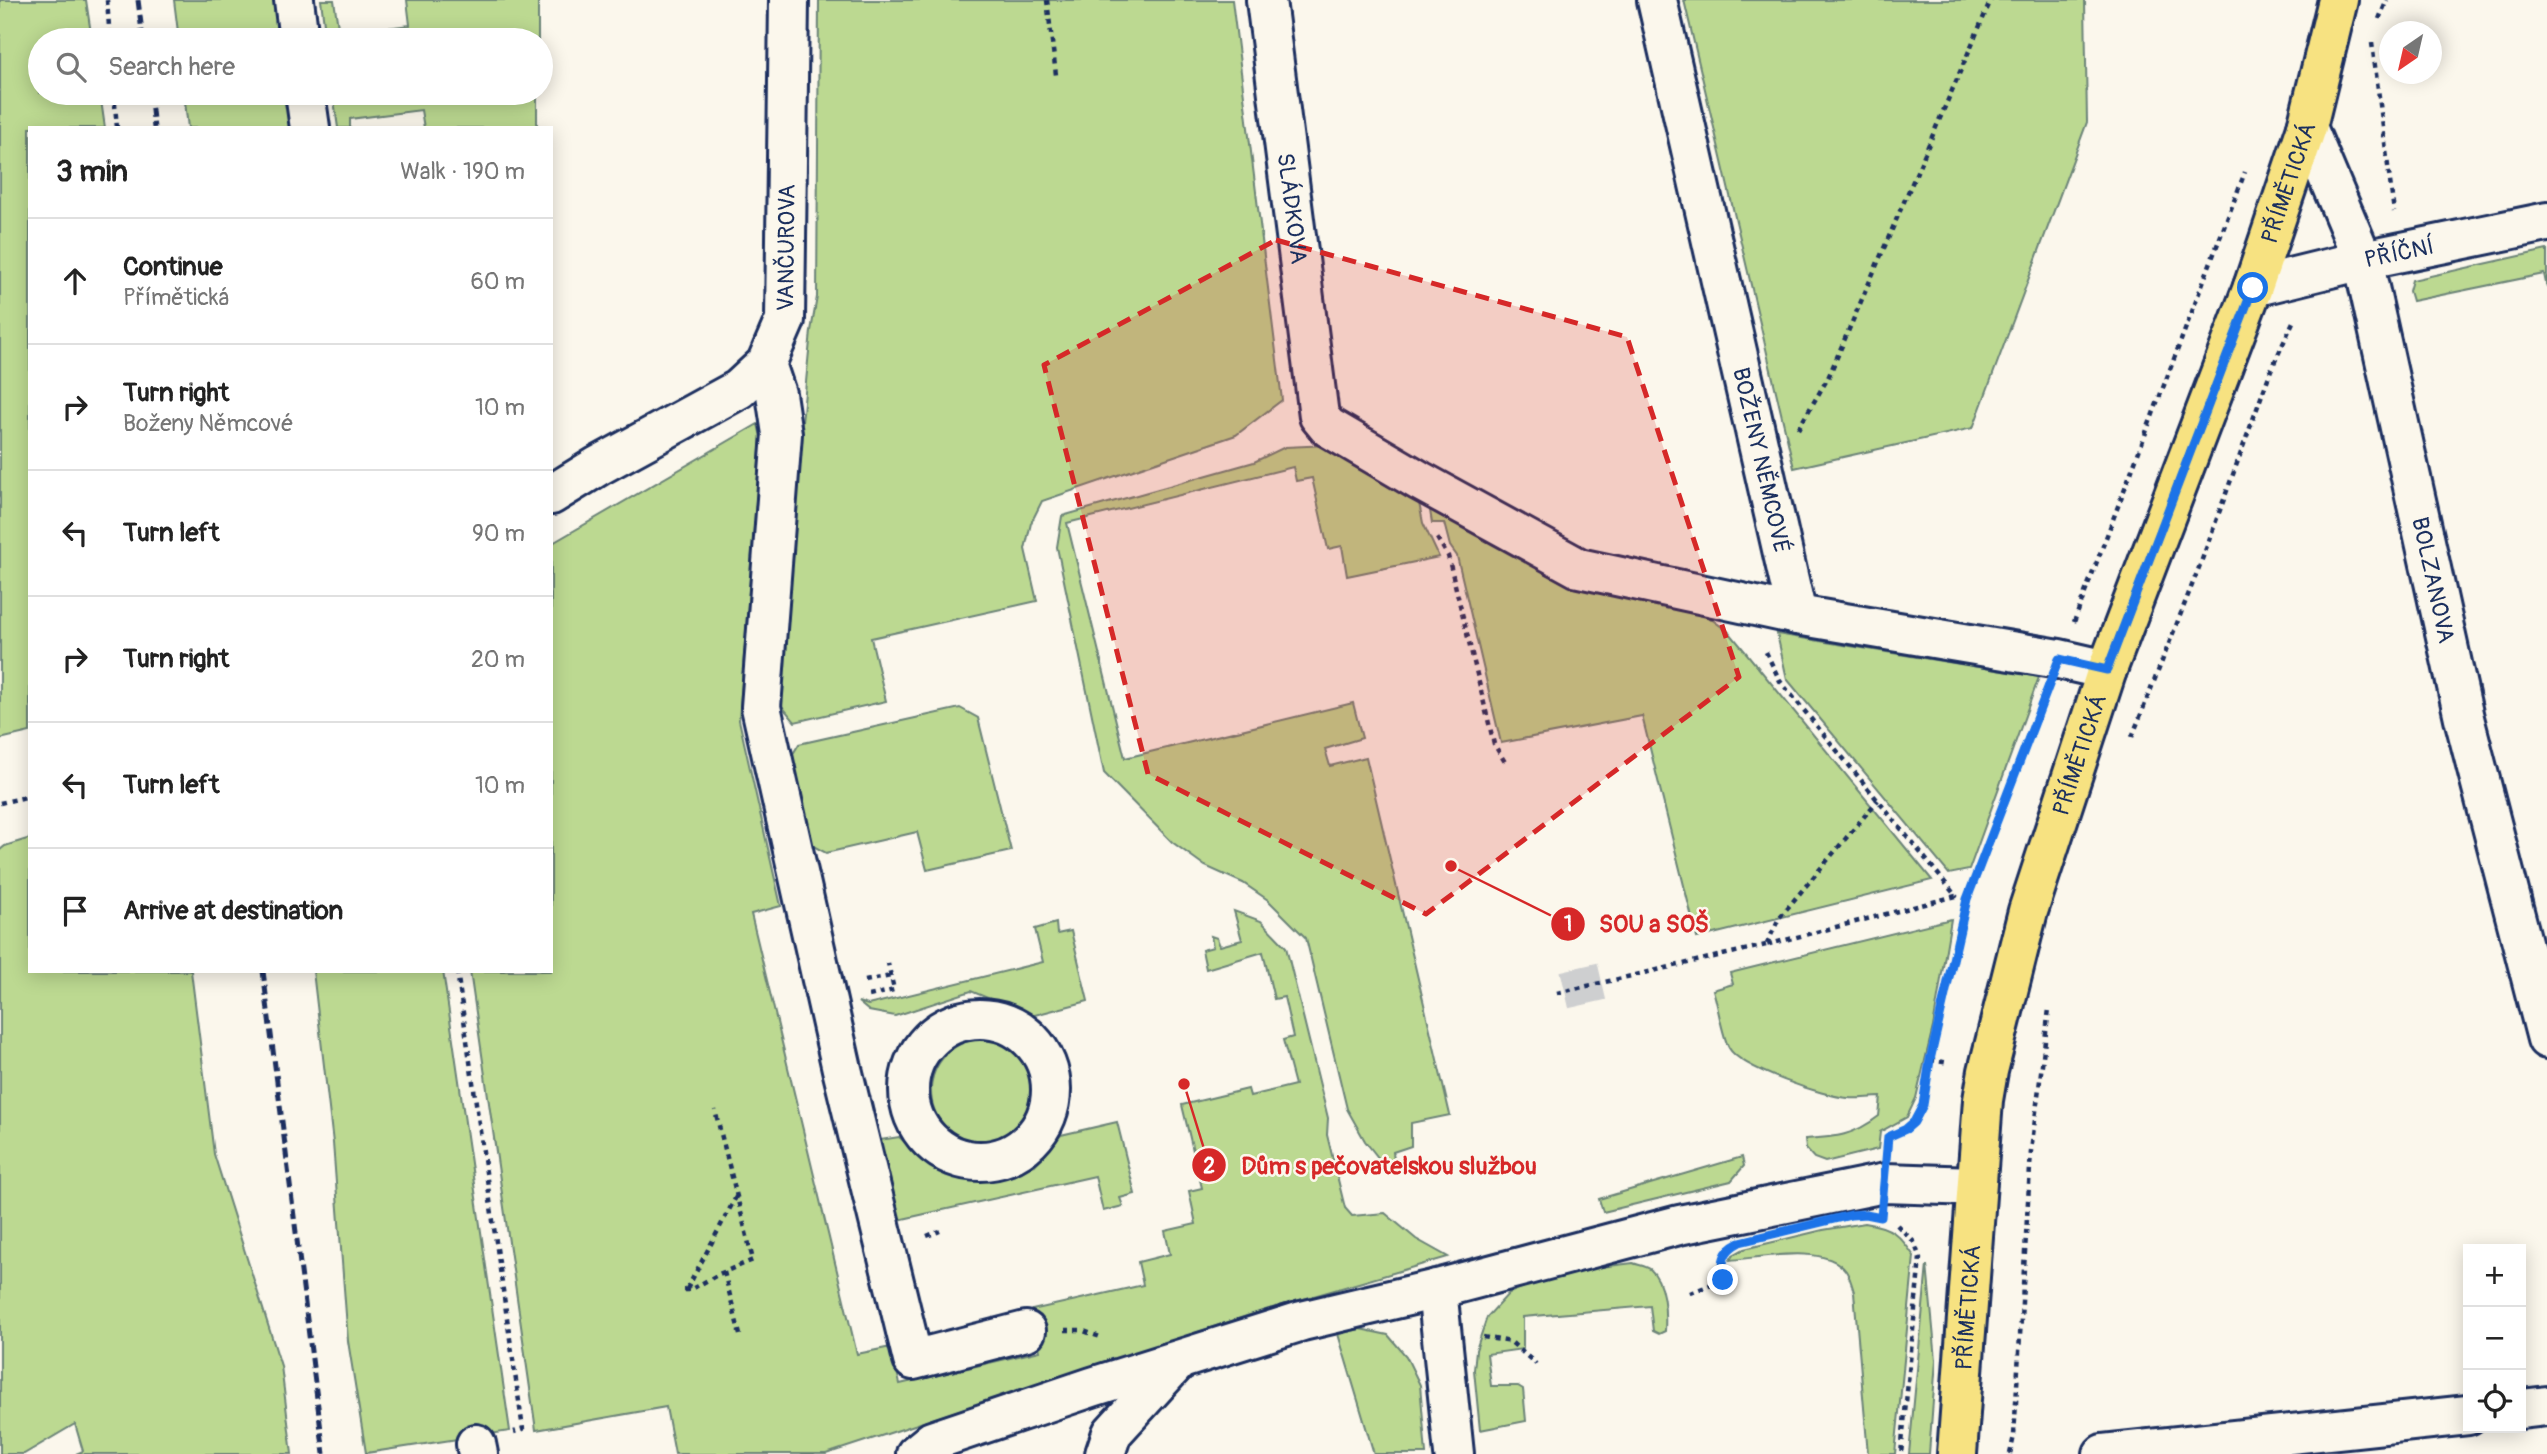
<!DOCTYPE html>
<html lang="en">
<head>
<meta charset="utf-8">
<style>
	body { margin:0; font-family:Pangolin,sans-serif; background:#f2f2f2; color:#222 }
	.controls { position:absolute; right:21px; bottom:21px; display:grid; overflow:hidden; border-radius:0px; box-shadow:0 4px 18px #0003 }
	.controls button { width:63px; height:63px; display:grid; place-items:center; padding:0; border:0; border-bottom:2px solid #e0e0e0; background:#fff; color:#222; font:35px sans-serif }
	.compass { position:absolute; left:2379px; top:21px; width:63px; height:63px; border-radius:50%; background:#fff; box-shadow:0 4px 18px #0003; rotate:214deg }
	.stop { position:absolute; width:21px; height:21px; margin:-16px; border:5px solid #1a73e8; border-radius:50%; background:#fff }
	.stop.end { background:#1a73e8; border-color:#fff; box-shadow:0 2px 7px #0008 }
	.list { margin:0; padding:0; list-style:none }
	h2 { display:flex; justify-content:space-between; align-items:center; height:91px; margin:0; padding:0 28px; font-size:30px }
	h2 small { font-size:23px; font-weight:400; color:#767676 }
	.list li { display:grid; grid-template-columns:46px 1fr auto; gap:21px; align-items:center; box-sizing:border-box; height:126px; padding:0 28px; border-top:2px solid #e0e0e0 }
	.list b { display:block; font-size:26px; white-space:nowrap }
	.list p { margin:0; font-size:23px; white-space:nowrap; color:#767676 }
	.list em { font-size:23px; font-style:normal; color:#767676 }
	.icon { flex:none; width:38px; height:38px; fill:none; stroke:currentColor; stroke-width:2; stroke-linecap:round; stroke-linejoin:round }
	.map { position:relative; flex:none; width:2547px; height:1454px; overflow:hidden }
	.search { position:absolute; background:#fff; box-shadow:0 4px 18px #0003; left:28px; top:28px; width:525px; height:77px; display:flex; align-items:center; gap:18px; box-sizing:border-box; padding:0 24px; border-radius:38px; color:#767676; font-size:26px }
	.panel { position:absolute; background:#fff; box-shadow:0 4px 18px #0003; left:28px; top:126px; width:525px; height:847px; border-radius:0px }
	.map>svg:first-child { display:block }
	.green { fill:#bcd991; stroke:#6c8478; stroke-width:2 }
	.lines { fill:none; stroke-linecap:round; stroke-linejoin:round }
	.minor-tunnel { stroke:#cecfd0; stroke-width:38; stroke-dasharray:38 19; stroke-linecap:butt }
	.minor-casing { stroke:#1b2f5e; stroke-width:44 }
	.major-casing { stroke:#1b2f5e; stroke-width:44 }
	.path { stroke:#1b2f5e; stroke-width:4.5; stroke-dasharray:5 5; stroke-linecap:butt }
	.minor { stroke:#fbf7ec; stroke-width:38 }
	.major { stroke:#f7e281; stroke-width:38 }
	.rail { stroke:#1b2f5e; stroke-width:5; stroke-dasharray:10 5; stroke-linecap:butt }
	.path-bridge { stroke:#1b2f5e; stroke-width:4.5; stroke-dasharray:5 5; stroke-linecap:butt }
	.route { stroke:#1a73e8; stroke-width:9 }
	.marked { fill:#d62828; fill-opacity:0.2; stroke:#d62828; stroke-width:5; stroke-dasharray:14 9; stroke-linejoin:round }
	.labels { text-anchor:middle; dominant-baseline:central; stroke-width:5; stroke-linejoin:round; paint-order:stroke }
	.street-label { font-size:23px; fill:#1b2f5e; stroke:#fbf7ec }
	.leader { fill:none; stroke:#d62828; stroke-width:2.5 }
	.callout-dot { fill:#d62828; stroke:#fbf7ec; stroke-width:2.5 }
	.mark-label { font-size:21px; text-anchor:middle; font-weight:bold; fill:#fff }
	.callout-label { font-size:24px; text-anchor:middle; font-weight:bold; fill:#d62828; stroke:#fbf7ec; stroke-width:5; stroke-linejoin:round; paint-order:stroke }
</style>
</head>
<body>
<div class="map">
<svg width="2547" height="1454" viewBox="0 0 2547 1454">
	<rect width="100%" height="100%" fill="#fbf7ec"/>
	<filter id="ink" filterUnits="userSpaceOnUse"><feTurbulence type="fractalNoise" baseFrequency=".0143" numOctaves="2"/><feDisplacementMap in="SourceGraphic" scale="14" xChannelSelector="R" yChannelSelector="G"/><feConvolveMatrix kernelMatrix="1 2 1 2 8 2 1 2 1" color-interpolation-filters="sRGB"/></filter>
	<g filter="url(#ink)">
		<g class="green">
			<polygon points="0,0 86,0 92,40 40,40 40,93 100,93 105,128 30,128 30,732 0,739"/>
			<polygon points="174,0 277,0 282,40 179,40"/>
			<polygon points="321,0 334,0 339,34 410,25 407,0 538,0 538,40 326,40"/>
			<polygon points="819,0 1232,0 1282,400 1236,435 1042,501 1031,523 1025,549 1037,601 871,638 886,701 795,722 775,698 811,331 817,297"/>
			<polygon points="1684,0 2085,0 2087,122 1973,428 1794,468"/>
			<polygon points="184,93 288,93 292,128 188,128"/>
			<polygon points="333,93 537,93 537,128 424,128 421,110 350,119 350,128 338,128"/>
			<polygon points="2547,250 2547,288 2544,274 2412,301 2409,291 2412,280"/>
			<polygon points="758,424 761,437 739,720 781,906 751,914 857,1354 891,1347 900,1384 1040,1351 1032,1310 1143,1285 1138,1262 1170,1254 1165,1231 1196,1224 1189,1191 1202,1188 1182,1105 1248,1089 1250,1096 1295,1085 1283,1040 1293,1037 1284,997 1274,999 1263,952 1206,969 1202,950 1213,947 1211,936 1217,938 1220,946 1242,940 1234,911 1261,921 1286,947 1328,1118 1327,1135 1345,1208 1352,1216 1385,1213 1416,1239 1448,1257 1262,1311 826,1454 675,1454 666,1407 536,1430 470,971 551,971 551,544"/>
			<polygon points="1329,445 1417,493 1423,523 1439,557 1347,576 1342,546 1328,549 1312,478 1296,481 1293,467 1067,523 1125,758 1353,703 1362,738 1325,749 1330,766 1366,757 1450,1115 1411,1123 1411,1146 1393,1152 1394,1160 1380,1160 1365,1141 1347,1109 1306,938 1268,900 1243,883 1205,866 1172,842 1104,773 1057,547 1062,516 1254,462 1285,447"/>
			<polygon points="1428,498 1703,613 1730,633 1932,880 1697,938 1642,716 1501,743 1457,556 1450,546 1444,523 1432,523"/>
			<polygon points="1777,634 2039,677 1969,870 1949,874 1787,679"/>
			<polygon points="960,708 978,718 1011,851 927,870 917,832 826,853 806,842 788,762 799,744"/>
			<polygon points="30,838 30,971 191,971 214,1154 281,1366 292,1454 76,1454 83,1451 75,1424 24,1454 0,1454 0,850 5,846"/>
			<path d="M1951 919 1933 1027 1916 1098 1907 1117 1880 1132 1878 1149 1825 1162 1814 1158 1806 1149 1805 1139C1837 1137 1853 1136 1879 1116L1881 1097C1870 1097 1859 1099 1848 1098 1825 1097 1740 1068 1729 1048 1722 1036 1718 1005 1713 990L1733 984 1730 973Z"/>
			<polygon points="1056,923 1057,934 1071,931 1088,1001 1031,1016 971,991 895,1016 869,1011 858,1002 868,1005 1043,962 1035,929"/>
			<polygon points="313,971 443,971 510,1431 366,1453 348,1341 333,1143"/>
			<circle cx="983" cy="1091" r="52"/>
			<polygon points="1117,1122 1135,1194 1120,1198 1123,1206 1103,1211 1095,1176 898,1220 880,1140 899,1137 927,1161 953,1177 991,1181 1035,1165 1061,1135"/>
			<polygon points="1742,1157 1744,1166 1731,1181 1603,1212 1599,1199"/>
			<path d="M1865 1223C1892 1227 1899 1234 1914 1256L1895 1454H1868L1854 1292C1852 1285 1850 1277 1846 1271 1826 1243 1760 1258 1730 1260L1733 1255 1744 1249 1823 1230Z"/>
			<path d="M1633 1263C1638 1265 1646 1266 1650 1269 1665 1282 1666 1313 1665 1331L1659 1334 1653 1331 1650 1306 1523 1317V1349L1487 1354 1491 1386H1518L1523 1389 1526 1421 1480 1430 1474 1370 1476 1350 1487 1317 1509 1293 1529 1285 1593 1268Z"/>
			<polygon points="1927,1265 1936,1360 1929,1454 1909,1454"/>
			<polygon points="1360,1329 1388,1335 1406,1356 1420,1385 1426,1454 1374,1454 1338,1334"/>
		</g>
		<g class="lines">
			<polyline class="minor-tunnel" points="1579,967 1588,1006"/>
			<g class="minor-casing">
				<g id="minor">
					<polyline points="294,0 299,40"/>
					<path id="s1" d="M1266 0 1319 416 1328 427 1420 481 1579 568 1797 615 2059 659 2107 670"/>
					<path id="s2" d="M1657 0 1797 615"/>
					<polyline points="305,93 310,128"/>
					<path id="s3" d="M2307 127 2363 260 2464 718 2547 1039"/>
					<path id="s4" d="M2253 287 2363 260 2547 222"/>
					<polyline points="766,364 776,394 782,434 761,707 842,1069 913,1360 1026,1331"/>
					<path id="s5" d="M551 495 598 466 739 389 766 364 785 320 789 0"/>
					<circle cx="980" cy="1090" r="71"/>
					<polyline points="1437,1289 1454,1454"/>
					<polyline points="2521,1409 2547,1406"/>
					<polyline points="476,1444 478,1454"/>
					<polyline points="916,1454 932,1441 1092,1387 1302,1321 1437,1289 1679,1225 1885,1183 1975,1186"/>
					<polyline points="1105,1454 1112,1433 1178,1361"/>
					<polyline points="2103,1454 2468,1415"/>
				</g>
			</g>
			<g class="major-casing">
				<g id="major">
					<path id="s6" d="M1957 1454 1983 1100 1988 1071 2028 911 2107 670 2253 287 2307 127 2338 0"/>
				</g>
			</g>
			<g class="path">
				<polyline points="107,0 110,40"/>
				<polyline points="1047,0 1056,75"/>
				<polyline points="2379,19 2387,0"/>
				<polyline points="2372,43 2394,212"/>
				<polyline points="114,93 117,128"/>
				<polyline points="1798,429 1828,378 1991,0"/>
				<polyline points="1437,538 1448,556 1494,744 1505,762"/>
				<polyline points="2074,622 2245,172"/>
				<polyline points="1766,652 1780,681 1956,896 1766,945"/>
				<polyline points="2132,737 2200,565 2271,370 2293,322 2296,319"/>
				<polyline points="0,803 30,796"/>
				<polyline points="1767,944 1779,918 1878,800"/>
				<polyline points="457,971 523,1429 514,1432"/>
				<polyline points="865,981 891,976"/>
				<polyline points="869,996 894,990 888,963"/>
				<polyline points="1930,1060 1949,1063"/>
				<polyline points="1887,1143 1888,1137 1906,1129 1915,1122 1923,1105 1930,1060 1967,899 2044,699"/>
				<polyline points="1897,1225 1914,1242 1920,1258 1901,1454"/>
				<polyline points="927,1236 940,1231"/>
				<polyline points="724,1272 740,1335"/>
				<polyline points="687,1289 737,1195"/>
				<polyline points="684,1290 690,1290 719,1274 753,1260 715,1110"/>
				<polyline points="1690,1293 1723,1280 1722,1258"/>
				<polyline points="1065,1330 1081,1330 1103,1338"/>
				<polyline points="1483,1337 1511,1342 1536,1364"/>
				<polyline points="2010,1454 2014,1436 2031,1151 2049,1009"/>
			</g>
			<use href="#minor" class="minor"/>
			<use href="#major" class="major"/>
			<g class="rail">
				<polyline points="138,0 143,40"/>
				<polyline points="150,93 154,128"/>
				<polyline points="263,971 324,1454"/>
			</g>
			<polyline class="path-bridge" points="1557,993 1766,945"/>
		</g>
	</g>
	<g class="lines" filter="url(#ink)">
		<path class="route" d="M1723 1280C1722 1261 1722 1251 1740 1242L1851 1215 1866 1214 1881 1217 1888 1137 1906 1129 1914 1122 1923 1105 1930 1060 1967 899 2059 659 2107 670 2253 288"/>
	</g>
	<path class="marked" d="M1276 240 1627 337 1739 677 1426 914 1148 774 1044 365Z"/>
	<g class="labels">
		<g class="street-label">
			<text stroke="none"><textPath href="#s6" startOffset="1323">PŘÍMĚTICKÁ</textPath></text>
			<text stroke="none"><textPath href="#s1" startOffset="210">SLÁDKOVA</textPath></text>
			<text stroke="none"><textPath href="#s5" startOffset="373">VANČUROVA</textPath></text>
			<text stroke="none"><textPath href="#s4" startOffset="150">PŘÍČNÍ</textPath></text>
			<text stroke="none"><textPath href="#s2" startOffset="472">BOŽENY NĚMCOVÉ</textPath></text>
			<text stroke="none"><textPath href="#s3" startOffset="472">BOLZANOVA</textPath></text>
			<text stroke="none"><textPath href="#s6" startOffset="714">PŘÍMĚTICKÁ</textPath></text>
			<text stroke="none"><textPath href="#s6" startOffset="147">PŘÍMĚTICKÁ</textPath></text>
		</g>
	</g>
	<path class="leader" d="M1451 866L1568 924M1184 1084L1209 1165"/>
	<g class="callout-dot">
		<circle cx="1451" cy="866" r="7"/>
		<circle cx="1184" cy="1084" r="7"/>
		<circle cx="1568" cy="924" r="18"/>
		<circle cx="1209" cy="1165" r="18"/>
	</g>
	<g class="mark-label">
		<text x="1568" y="931">1</text>
		<text x="1209" y="1173">2</text>
	</g>
	<g class="callout-label">
		<text x="1654" y="932">SOU a SOŠ</text>
		<text x="1389" y="1174">Dům s pečovatelskou službou</text>
	</g>
</svg>
<div class="controls">
<button>+</button>
<button>−</button>
<button><svg class="icon" aria-label="locate" viewBox="0 0 24 24"><circle cx="12" cy="12" r="6"/><path d="M12 2v4M12 18v4M2 12h4M18 12h4"/></svg></button>
</div>
<svg class="compass" viewBox="-18 -18 36 36"><path d="M0-13l5 13h-10z" fill="#e53935"/><path d="M0 13l5-13h-10z" fill="#767676"/></svg>
<div class="stop" style="left:2253px;top:288px"></div>
<div class="stop end" style="left:1723px;top:1280px"></div>
<div class="search"><svg class="icon" aria-label="search" viewBox="0 0 24 24"><circle cx="10" cy="10" r="6"/><path d="M15 15l6 6"/></svg>Search here</div>
<section class="panel">
<h2>3 min<small>Walk · 190 m</small></h2>
<ul class="list">
<li><svg class="icon" aria-label="ahead" viewBox="0 0 24 24"><path d="M12 20V5M6 11l6-6 6 6"/></svg><div><b>Continue</b><p>Přímětická</p></div><em>60 m</em></li>
<li><svg class="icon" aria-label="right" viewBox="0 0 24 24"><path d="M7 20v-9h11M14 6l5 5-5 5"/></svg><div><b>Turn right</b><p>Boženy Němcové</p></div><em>10 m</em></li>
<li><svg class="icon" aria-label="left" viewBox="0 0 24 24"><path d="M17 20v-9H6M10 6l-5 5 5 5"/></svg><div><b>Turn left</b></div><em>90 m</em></li>
<li><svg class="icon" aria-label="right" viewBox="0 0 24 24"><path d="M7 20v-9h11M14 6l5 5-5 5"/></svg><div><b>Turn right</b></div><em>20 m</em></li>
<li><svg class="icon" aria-label="left" viewBox="0 0 24 24"><path d="M17 20v-9H6M10 6l-5 5 5 5"/></svg><div><b>Turn left</b></div><em>10 m</em></li>
<li><svg class="icon" aria-label="arrive" viewBox="0 0 24 24"><path d="M6 21V4h12l-3 4 3 4H6"/></svg><div><b>Arrive at destination</b></div></li>
</ul>
</section>
</div>
</body>
</html>
